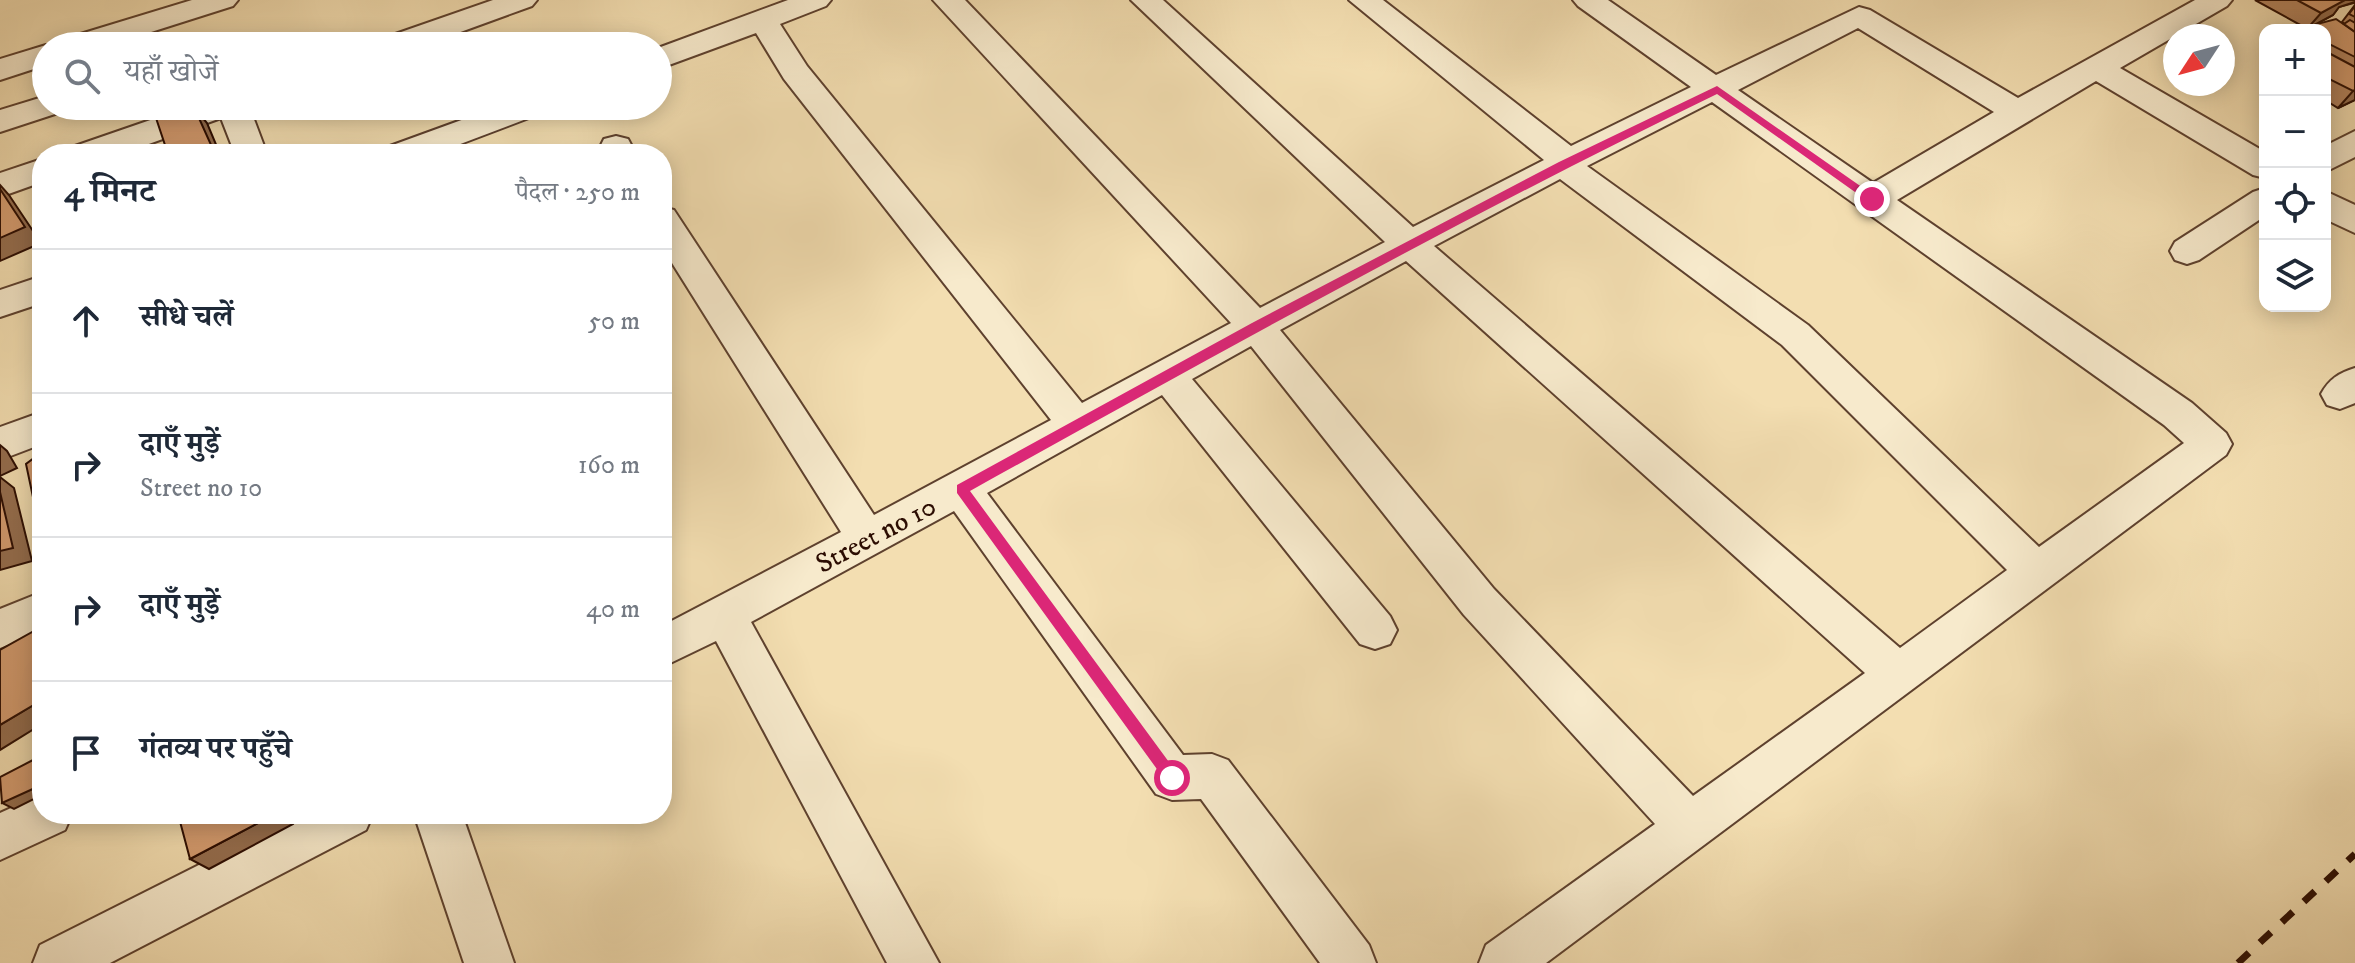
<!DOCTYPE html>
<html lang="hi">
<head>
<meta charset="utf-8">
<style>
	body { margin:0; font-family:"IM FELL DW Pica","Noto Serif Devanagari",serif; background:#f6f6f7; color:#1f2937 }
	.controls { position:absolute; right:24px; top:24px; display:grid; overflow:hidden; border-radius:16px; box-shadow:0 4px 20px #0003 }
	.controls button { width:72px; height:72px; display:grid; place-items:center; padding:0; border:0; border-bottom:2px solid #e0e1e3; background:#fff; color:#1f2937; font:40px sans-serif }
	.compass { position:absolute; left:2163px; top:24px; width:72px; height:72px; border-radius:50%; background:#fff; box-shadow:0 4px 20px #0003; rotate:234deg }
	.stop { position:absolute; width:24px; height:24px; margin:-18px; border:6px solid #db2777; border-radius:50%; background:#fff }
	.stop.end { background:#db2777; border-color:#fff; box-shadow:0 2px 8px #0008 }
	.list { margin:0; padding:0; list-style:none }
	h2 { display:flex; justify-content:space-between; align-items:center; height:104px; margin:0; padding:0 32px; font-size:34px }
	h2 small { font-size:26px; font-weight:400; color:#747a83 }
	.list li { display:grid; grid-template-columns:52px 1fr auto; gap:24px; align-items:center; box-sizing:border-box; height:144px; padding:0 32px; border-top:2px solid #e0e1e3 }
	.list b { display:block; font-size:30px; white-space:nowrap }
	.list p { margin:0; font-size:26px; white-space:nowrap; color:#747a83 }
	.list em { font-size:26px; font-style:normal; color:#747a83 }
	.icon { flex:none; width:44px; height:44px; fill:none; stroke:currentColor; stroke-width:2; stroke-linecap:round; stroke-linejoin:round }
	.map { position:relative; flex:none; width:2355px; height:963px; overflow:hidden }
	.search { position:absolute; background:#fff; box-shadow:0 4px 20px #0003; left:32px; top:32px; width:640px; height:88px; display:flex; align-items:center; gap:20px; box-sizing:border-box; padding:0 28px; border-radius:44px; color:#747a83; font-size:30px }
	.panel { position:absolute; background:#fff; box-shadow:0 4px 20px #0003; left:32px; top:144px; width:640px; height:680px; border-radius:32px }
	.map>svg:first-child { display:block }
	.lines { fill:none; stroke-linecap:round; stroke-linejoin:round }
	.street-casing { stroke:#5e412e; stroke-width:4 }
	.street { fill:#f7eacc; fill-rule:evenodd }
	.rail { stroke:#2c0d02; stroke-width:7; stroke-dasharray:15 15; stroke-linecap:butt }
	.wall { fill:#b68660; stroke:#2c0d02; stroke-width:2 }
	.shaded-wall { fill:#946d4e; stroke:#2c0d02; stroke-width:2 }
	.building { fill:#d49c70; stroke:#2c0d02; stroke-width:2 }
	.route { fill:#db2777 }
	.labels { text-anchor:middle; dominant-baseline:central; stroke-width:6; stroke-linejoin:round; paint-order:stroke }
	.street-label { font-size:28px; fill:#2c0d02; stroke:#f7eacc }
</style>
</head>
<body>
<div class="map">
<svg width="2355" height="963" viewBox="0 0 2355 963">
	<rect width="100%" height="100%" fill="#f3deb1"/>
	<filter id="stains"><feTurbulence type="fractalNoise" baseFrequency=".0025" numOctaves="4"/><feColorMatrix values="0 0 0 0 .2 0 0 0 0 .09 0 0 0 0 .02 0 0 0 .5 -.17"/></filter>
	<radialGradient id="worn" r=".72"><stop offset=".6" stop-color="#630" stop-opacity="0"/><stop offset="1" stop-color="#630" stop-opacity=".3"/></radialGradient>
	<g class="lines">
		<g class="street-casing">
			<g id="street">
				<polygon points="192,0 238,0 233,6 107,46 60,46 64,39"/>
				<polygon points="493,0 537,0 532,6 422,46 377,46 381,39"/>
				<path d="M788 0H831L826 6 780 24 807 66 1082 403 1231 323 933 0H965L1260 308 1385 242 1131 0H1163L1413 227 1544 160 1349 0H1383L1571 146 1691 87 1578 6 1573 0H1608L1716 75 1859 7 1870 10 2018 98 2195 0H2232L2227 6 2120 68 2265 152V178L2253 175 2096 81 1897 200 2192 403 2226 433 2232 444 2226 455 1546 963H1479L1486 945 1655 824 1464 615 1251 346 1192 379 1390 616 1397 630 1390 644 1375 649 1360 644 1162 395 987 493 1183 755 1212 754 1228 760 1369 945 1376 963H1320L1201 799 1172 800 1156 794 954 511 751 622 939 963H887L716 641 662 667V626L841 532 662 247V207L674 210 874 515 1051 420 784 79 756 33 658 69V48ZM1858 28 1994 112 1873 183 1738 90ZM1712 102 2164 425 2184 443 2039 547 1808 325 1587 166ZM1560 179 1782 345 2007 570 1900 648 1434 246ZM1406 261 1865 673 1693 796 1494 589 1280 330Z"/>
				<polygon points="46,45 49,46 46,46 46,65 0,80 0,59"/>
				<polygon points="46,96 46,106 63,106 58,113 0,132 0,110"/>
				<polygon points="191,106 249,106 267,154 235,154 221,118 121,154 71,154 75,146"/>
				<polygon points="500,106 547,106 542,113 434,154 386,154 390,146"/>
				<polygon points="2355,131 2355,157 2325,172 2325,146"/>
				<polygon points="616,136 628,139 636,154 604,154 600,147 604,139"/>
				<polygon points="42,159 42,182 0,197 0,173"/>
				<polygon points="2265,188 2265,216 2199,260 2187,264 2175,260 2170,251 2175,242 2253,192"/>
				<polygon points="2325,191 2355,205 2355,233 2325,219"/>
				<polygon points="42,276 42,303 0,317 0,290"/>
				<path d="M2355 368V403L2340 409 2327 405 2321 394C2329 379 2339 373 2355 368Z"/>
				<polygon points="42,412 42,444 0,460 0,427"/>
				<polygon points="42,592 42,631 0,648 0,609"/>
				<polygon points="42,794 42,814 72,814 65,830 0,860 0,813"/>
				<polygon points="300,814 373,814 366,830 110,963 33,963 40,945"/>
				<polygon points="414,814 462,814 514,963 464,963"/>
			</g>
		</g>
		<use href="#street" class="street"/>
		<polyline class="rail" points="2238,963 2355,854"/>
	</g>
	<polygon class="wall" points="2255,0 2355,0 2354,3 2339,7 2333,15 2316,24 2345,24 2342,22 2355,5 2355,100 2338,108 2325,100 2325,30 2297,30 2304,27"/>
	<g class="shaded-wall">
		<polygon points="2342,0 2355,0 2355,2 2339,7 2333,15 2307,29 2321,13"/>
		<polygon points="2355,90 2355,100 2338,108 2353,91"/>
		<polygon points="194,107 207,123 220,154 188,154"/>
		<polygon points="0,185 9,195 41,243 0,261"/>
		<polygon points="0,445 7,451 17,468 0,476"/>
		<polygon points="0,477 14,488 32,561 0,570"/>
		<polygon points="34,631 42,636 42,662"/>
		<polygon points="42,700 42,724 0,750 0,725"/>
		<polygon points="35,759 42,763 42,795 14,809 2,803"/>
		<polygon points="275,814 290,814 293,824 209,869 190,859"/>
	</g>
	<g class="building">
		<polygon points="2297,0 2345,0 2321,13"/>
		<polygon points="2355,6 2355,17 2349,14"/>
		<polygon points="2336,19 2355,32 2355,57 2325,42 2325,30 2301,30 2298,29"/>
		<polygon points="2350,20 2355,23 2355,32 2344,24"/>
		<polygon points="2325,51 2355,67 2355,90 2353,91 2325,77"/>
		<polygon points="194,107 212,147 188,154 168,154 156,118"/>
		<polygon points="131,148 134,154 117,154"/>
		<polygon points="0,189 25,227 0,238"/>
		<polygon points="42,216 42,244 40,245 37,217"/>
		<polygon points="42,452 42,534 41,535 26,464"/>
		<polygon points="0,492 13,548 0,551"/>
		<polygon points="34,631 42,662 42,700 0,725 0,650"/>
		<polygon points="35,759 35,788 2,803 0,777"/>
		<polygon points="178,814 275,814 190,859"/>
	</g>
	<path class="route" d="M1717 86 1876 197V202H1869L1717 94C1463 217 1217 354 970 491L1177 773V783H1167L957 493V485L1252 323 1559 162Z"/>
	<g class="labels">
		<g class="street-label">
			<text transform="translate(876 535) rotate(-28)">Street no 10</text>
		</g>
	</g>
	<rect width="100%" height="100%" filter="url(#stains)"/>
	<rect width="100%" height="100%" fill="url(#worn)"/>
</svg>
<div class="controls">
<button>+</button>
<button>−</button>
<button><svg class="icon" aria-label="locate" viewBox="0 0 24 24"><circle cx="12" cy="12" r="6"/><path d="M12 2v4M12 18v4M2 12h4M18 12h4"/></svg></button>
<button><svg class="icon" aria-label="layers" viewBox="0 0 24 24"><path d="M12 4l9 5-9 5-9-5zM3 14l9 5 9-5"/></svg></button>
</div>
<svg class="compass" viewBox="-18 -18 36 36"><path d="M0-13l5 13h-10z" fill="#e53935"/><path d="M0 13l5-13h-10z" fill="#747a83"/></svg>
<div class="stop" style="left:1172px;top:778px"></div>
<div class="stop end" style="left:1872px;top:199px"></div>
<div class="search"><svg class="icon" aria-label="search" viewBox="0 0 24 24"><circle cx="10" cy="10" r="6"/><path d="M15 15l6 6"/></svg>यहाँ खोजें</div>
<section class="panel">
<h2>4 मिनट<small>पैदल · 250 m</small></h2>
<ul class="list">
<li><svg class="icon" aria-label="ahead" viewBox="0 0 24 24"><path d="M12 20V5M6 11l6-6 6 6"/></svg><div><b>सीधे चलें</b></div><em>50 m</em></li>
<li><svg class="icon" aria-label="right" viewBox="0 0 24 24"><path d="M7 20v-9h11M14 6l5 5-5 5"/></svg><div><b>दाएँ मुड़ें</b><p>Street no 10</p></div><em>160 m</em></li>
<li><svg class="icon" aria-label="right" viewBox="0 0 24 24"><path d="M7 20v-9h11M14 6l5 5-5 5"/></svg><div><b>दाएँ मुड़ें</b></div><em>40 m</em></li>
<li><svg class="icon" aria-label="arrive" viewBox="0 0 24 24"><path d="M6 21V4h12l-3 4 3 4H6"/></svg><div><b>गंतव्य पर पहुँचे</b></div></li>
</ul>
</section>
</div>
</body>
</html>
